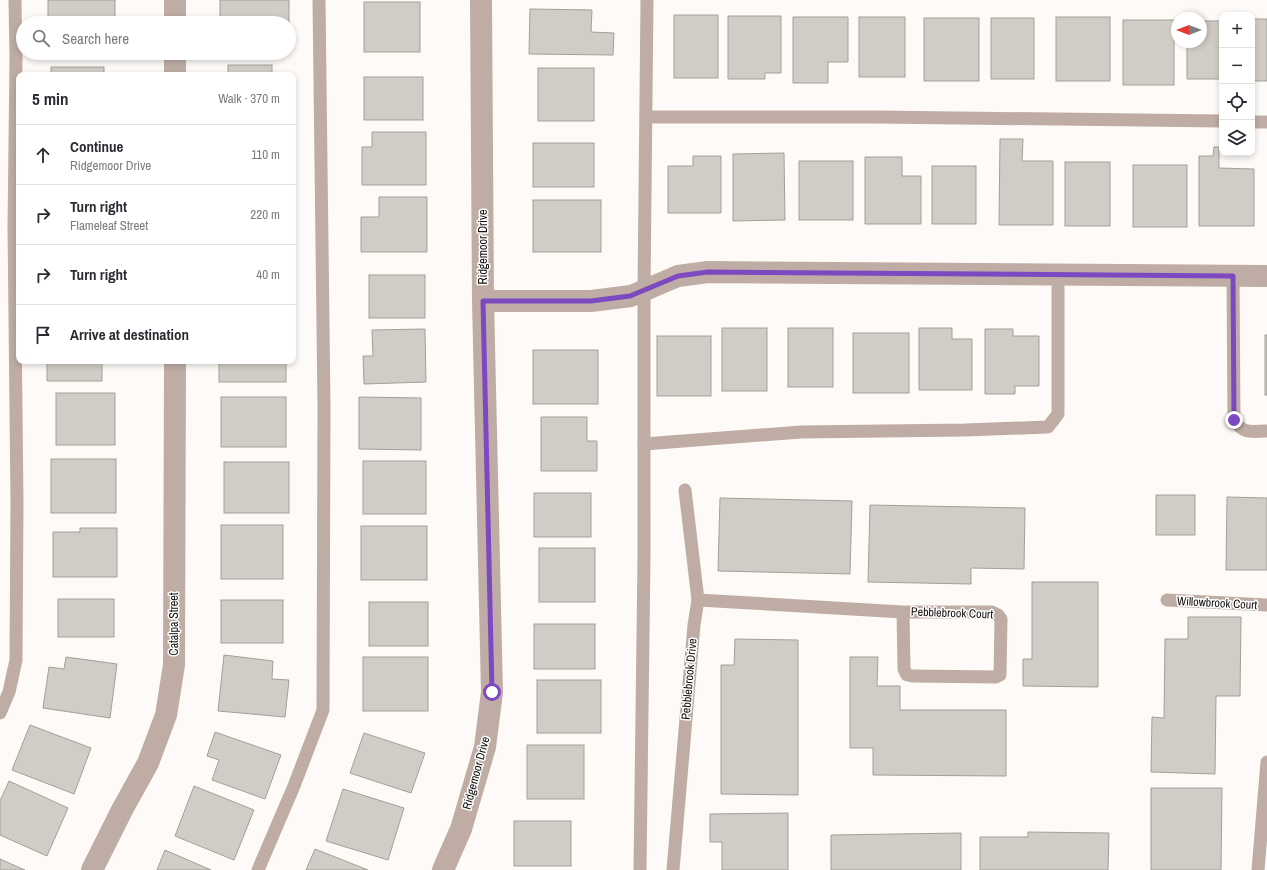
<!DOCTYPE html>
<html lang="en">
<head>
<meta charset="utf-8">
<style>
	body { margin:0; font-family:"Archivo Narrow",sans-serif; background:#f2f2f3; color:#2b2b33 }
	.controls { position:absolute; right:12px; top:12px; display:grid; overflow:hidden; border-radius:8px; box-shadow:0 2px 6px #0003 }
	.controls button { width:36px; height:36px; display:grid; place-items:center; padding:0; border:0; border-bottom:1px solid #e1e1e2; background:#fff; color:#2b2b33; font:20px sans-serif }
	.compass { position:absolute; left:1171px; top:12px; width:36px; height:36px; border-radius:50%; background:#fff; box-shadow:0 2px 6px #0003; rotate:270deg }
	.stop { position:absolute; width:12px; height:12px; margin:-9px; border:3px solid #7c49c1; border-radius:50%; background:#fff }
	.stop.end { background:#7c49c1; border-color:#fff; box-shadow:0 1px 4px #0008 }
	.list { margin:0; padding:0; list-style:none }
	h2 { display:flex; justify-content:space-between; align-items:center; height:52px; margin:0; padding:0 16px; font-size:17px }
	h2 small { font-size:13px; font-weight:400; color:#7c7c81 }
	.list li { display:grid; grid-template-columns:26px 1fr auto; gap:12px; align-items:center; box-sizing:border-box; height:60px; padding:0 16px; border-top:1px solid #e1e1e2 }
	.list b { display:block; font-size:15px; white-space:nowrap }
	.list p { margin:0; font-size:13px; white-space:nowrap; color:#7c7c81 }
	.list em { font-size:13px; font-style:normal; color:#7c7c81 }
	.icon { flex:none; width:22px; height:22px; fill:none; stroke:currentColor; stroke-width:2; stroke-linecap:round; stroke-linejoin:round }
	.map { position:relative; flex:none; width:1267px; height:870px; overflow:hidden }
	.search { position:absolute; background:#fff; box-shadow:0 2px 6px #0003; left:16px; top:16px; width:280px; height:44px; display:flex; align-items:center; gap:10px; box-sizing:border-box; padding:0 14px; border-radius:22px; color:#7c7c81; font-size:15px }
	.panel { position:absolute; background:#fff; box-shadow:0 2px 6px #0003; left:16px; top:72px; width:280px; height:292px; border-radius:8px }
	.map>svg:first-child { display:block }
	.building { fill:#d1cdc6; stroke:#a39f98 }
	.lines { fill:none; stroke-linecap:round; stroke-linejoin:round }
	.service { stroke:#bfada5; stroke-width:13 }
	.minor { stroke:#bfada5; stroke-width:22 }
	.route { stroke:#7c49c1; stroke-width:5 }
	.labels { text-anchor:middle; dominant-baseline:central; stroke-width:3; stroke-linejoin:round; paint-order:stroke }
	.street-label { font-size:12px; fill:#12100d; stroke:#fff }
</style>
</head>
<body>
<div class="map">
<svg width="1267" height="870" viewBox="0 0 1267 870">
	<rect width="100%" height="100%" fill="#fefaf7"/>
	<g class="building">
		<rect x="48" y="0" width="67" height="23"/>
		<rect x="220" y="0" width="69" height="23"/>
		<rect x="364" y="2" width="56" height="50"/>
		<polygon points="530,9 592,10 591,32 614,33 613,55 529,54"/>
		<rect x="674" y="15" width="44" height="63"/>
		<polygon points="728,16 781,16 781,73 765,73 765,79 728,79"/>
		<polygon points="793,17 848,17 848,62 828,62 828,83 793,83"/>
		<rect x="859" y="17" width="46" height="60"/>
		<rect x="1056" y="17" width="54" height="64"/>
		<rect x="924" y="18" width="55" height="63"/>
		<rect x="991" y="18" width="43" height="61"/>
		<rect x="1253" y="19" width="14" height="62"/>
		<rect x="1123" y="20" width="51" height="65"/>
		<polygon points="1201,21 1222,21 1222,79 1187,79 1187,42 1201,42"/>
		<rect x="228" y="65" width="44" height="10"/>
		<rect x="51" y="67" width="53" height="8"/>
		<rect x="538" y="68" width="56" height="53"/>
		<rect x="364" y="77" width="59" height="43"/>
		<polygon points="372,132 426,132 426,185 362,185 362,147 372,147"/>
		<polygon points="1000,139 1023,139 1022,161 1053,161 1053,225 999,225"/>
		<rect x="533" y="143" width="61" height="44"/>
		<polygon points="1214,147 1219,147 1219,168 1254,169 1254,226 1199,226 1199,156 1213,156"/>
		<polygon points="784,153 785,220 733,221 733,154"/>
		<polygon points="693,156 721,156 721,213 668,213 668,166 693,166"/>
		<polygon points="865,157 902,157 902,176 921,176 921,224 865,224"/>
		<rect x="799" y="161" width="54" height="59"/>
		<rect x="1065" y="162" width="45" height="64"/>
		<rect x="1133" y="165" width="54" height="62"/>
		<rect x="932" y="166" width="44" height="58"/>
		<polygon points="379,197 427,197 427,252 361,252 361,217 379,217"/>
		<rect x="533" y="200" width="68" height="52"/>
		<rect x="369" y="275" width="56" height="43"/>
		<rect x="722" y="328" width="45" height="63"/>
		<rect x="788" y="328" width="45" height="59"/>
		<polygon points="919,328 952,328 952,339 972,339 972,390 919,390"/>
		<polygon points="425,329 426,382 364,384 363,356 373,356 372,330"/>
		<polygon points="985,329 1013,329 1013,336 1039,336 1039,386 1015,386 1015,394 985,394"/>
		<rect x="853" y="333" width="56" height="60"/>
		<rect x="1265" y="335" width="2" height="60"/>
		<rect x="657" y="336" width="54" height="60"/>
		<rect x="533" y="350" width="65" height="54"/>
		<polygon points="47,361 117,361 117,363 102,363 102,381 47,381"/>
		<rect x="219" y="361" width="67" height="21"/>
		<rect x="56" y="393" width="59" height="52"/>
		<rect x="221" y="397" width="65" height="50"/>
		<polygon points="359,397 421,398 421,450 359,449"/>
		<polygon points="541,417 587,417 587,441 597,441 597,471 541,471"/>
		<rect x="51" y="459" width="65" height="54"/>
		<rect x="363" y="461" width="63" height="53"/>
		<rect x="224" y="462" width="65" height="51"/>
		<rect x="534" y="493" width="57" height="44"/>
		<rect x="1156" y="495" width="39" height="40"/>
		<polygon points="1227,497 1267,498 1267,570 1226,570"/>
		<polygon points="720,498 852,501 850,574 718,571"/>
		<polygon points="870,505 1025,508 1024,569 971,568 971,584 868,582"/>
		<rect x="221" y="525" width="62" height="54"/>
		<rect x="361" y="526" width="66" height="54"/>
		<polygon points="80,528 117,528 117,577 53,577 53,532 80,532"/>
		<rect x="539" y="548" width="56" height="54"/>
		<polygon points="1032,582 1098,582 1098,687 1023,686 1023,659 1032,659"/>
		<rect x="58" y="599" width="56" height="38"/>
		<rect x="221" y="600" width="62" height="43"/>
		<rect x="369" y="602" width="59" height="44"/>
		<polygon points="1188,617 1241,617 1240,696 1216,696 1215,774 1151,772 1152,717 1164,718 1165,639 1188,639"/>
		<rect x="534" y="624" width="61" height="45"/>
		<polygon points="735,639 798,640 798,795 721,794 721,665 734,665"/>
		<polygon points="224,655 273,661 272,679 289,680 285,717 218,711"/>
		<polygon points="66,657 117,664 110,718 43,708 49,667 64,669"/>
		<rect x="363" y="657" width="65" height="54"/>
		<polygon points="850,657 878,657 877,686 900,686 900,710 1006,710 1006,776 873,775 873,748 850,748"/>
		<rect x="537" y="680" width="64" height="53"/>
		<polygon points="30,725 91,748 74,794 12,770"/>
		<polygon points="215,732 281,755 265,799 212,780 219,760 207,756"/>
		<polygon points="364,733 425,753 411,793 350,773"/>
		<rect x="527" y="745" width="57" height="54"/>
		<polygon points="9,781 68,808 47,856 0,835 0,801"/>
		<polygon points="194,786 254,810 234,860 175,836"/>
		<polygon points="1151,788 1222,788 1221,870 1151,870"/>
		<polygon points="343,789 404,808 388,860 326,841"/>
		<polygon points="788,813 788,870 722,870 722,842 710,842 710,814"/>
		<rect x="514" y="821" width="57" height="45"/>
		<polygon points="1028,832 1109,833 1108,870 980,870 980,837 1028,837"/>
		<polygon points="961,833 961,870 831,870 831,835"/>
		<polygon points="315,849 368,870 306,870"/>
		<polygon points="165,850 211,870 157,870"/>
		<polygon points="0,859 25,870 0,870"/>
	</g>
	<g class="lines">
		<g class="service">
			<polyline points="646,117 877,117 1222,121"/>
			<polyline points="1252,122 1267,122"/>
			<path d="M1233 276 1234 420C1244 435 1251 431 1267 431"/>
			<polyline points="644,444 801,432 965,430 1048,427 1058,414 1058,275"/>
			<polyline points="698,600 903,612 992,612 998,615 1001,619 1000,675 996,677 912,676 907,675 904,669 903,612"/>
			<polyline points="1167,600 1267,605"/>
			<polyline points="0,713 9,692 16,660 17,502 14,226 16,58 15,0"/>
			<polyline points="258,870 294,786 323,710 324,407 319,0"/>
			<polyline points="640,870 644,556 644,291 647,0"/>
			<polyline points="673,870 694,625 698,600 685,490"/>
			<polyline points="1258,870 1267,762"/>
		</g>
		<g class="minor">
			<polyline points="175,0 175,23"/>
			<polyline points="175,53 175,75"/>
			<polyline points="483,301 591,301 631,296 678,276 708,272 1267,276"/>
			<polyline points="92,870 122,810 148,763 166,715 174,665 175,361"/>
			<polyline points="443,870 461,829 485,747 492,692 483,301 481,0"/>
		</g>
	</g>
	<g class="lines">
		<polyline class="route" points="492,692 483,301 591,301 630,296 678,276 708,272 1233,276 1234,420"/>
	</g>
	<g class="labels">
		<g class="street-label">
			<text transform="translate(483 247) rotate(-90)">Ridgemoor Drive</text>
			<text transform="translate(1217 603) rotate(3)">Willowbrook Court</text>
			<text transform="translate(952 613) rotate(2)">Pebblebrook Court</text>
			<text transform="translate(174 624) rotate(-90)">Catalpa Street</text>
			<text transform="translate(689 679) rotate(-85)">Pebblebrook Drive</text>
			<text transform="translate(476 773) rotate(-75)">Ridgemoor Drive</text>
		</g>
	</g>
</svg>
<div class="controls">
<button>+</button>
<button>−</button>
<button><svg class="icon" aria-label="locate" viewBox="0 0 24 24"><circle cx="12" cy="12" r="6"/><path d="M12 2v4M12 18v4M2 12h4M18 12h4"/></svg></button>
<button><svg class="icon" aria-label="layers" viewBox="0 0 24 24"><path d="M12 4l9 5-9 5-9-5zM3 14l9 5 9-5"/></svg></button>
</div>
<svg class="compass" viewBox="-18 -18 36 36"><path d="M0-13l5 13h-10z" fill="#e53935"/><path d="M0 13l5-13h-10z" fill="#7c7c81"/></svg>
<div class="stop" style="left:492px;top:692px"></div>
<div class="stop end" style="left:1234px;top:420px"></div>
<div class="search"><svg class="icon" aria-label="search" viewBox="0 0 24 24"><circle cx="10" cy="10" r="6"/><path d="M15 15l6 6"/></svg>Search here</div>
<section class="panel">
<h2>5 min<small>Walk · 370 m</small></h2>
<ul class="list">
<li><svg class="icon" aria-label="ahead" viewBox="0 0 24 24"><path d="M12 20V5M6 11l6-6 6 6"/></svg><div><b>Continue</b><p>Ridgemoor Drive</p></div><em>110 m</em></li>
<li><svg class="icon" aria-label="right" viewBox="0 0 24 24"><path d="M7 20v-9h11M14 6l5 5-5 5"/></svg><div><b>Turn right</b><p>Flameleaf Street</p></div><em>220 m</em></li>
<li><svg class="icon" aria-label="right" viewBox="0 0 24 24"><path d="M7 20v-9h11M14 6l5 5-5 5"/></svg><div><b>Turn right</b></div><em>40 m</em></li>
<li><svg class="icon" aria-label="arrive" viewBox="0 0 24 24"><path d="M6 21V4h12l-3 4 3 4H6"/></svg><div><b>Arrive at destination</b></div></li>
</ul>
</section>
</div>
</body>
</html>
